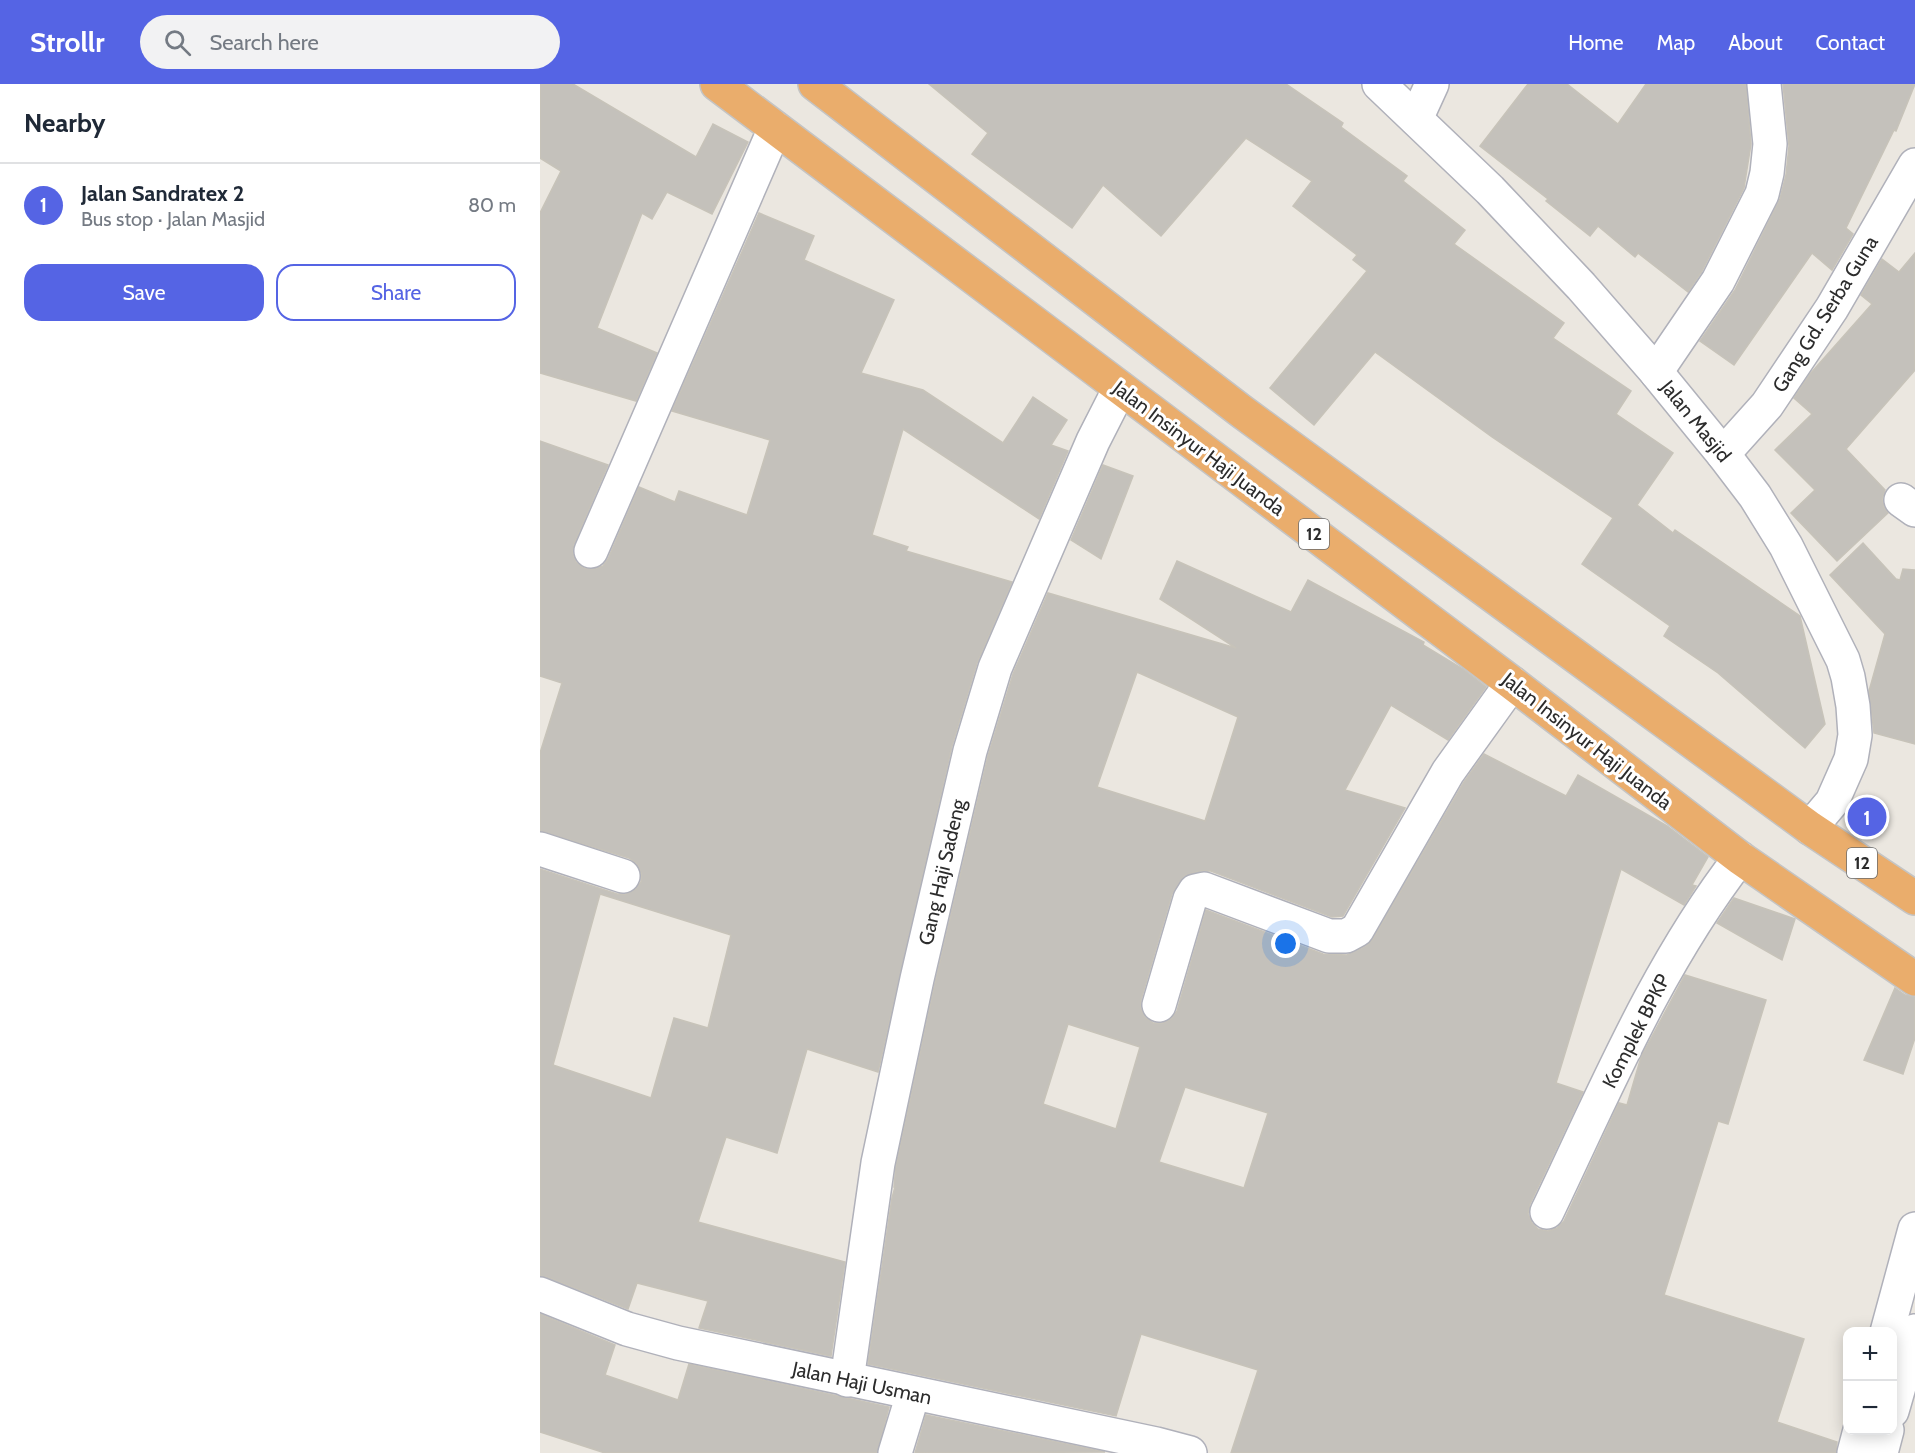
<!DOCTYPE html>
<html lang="en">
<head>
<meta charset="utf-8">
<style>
	body { margin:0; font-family:Cabin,sans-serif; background:#f2f2f3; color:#1f2937 }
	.controls { position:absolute; right:18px; bottom:18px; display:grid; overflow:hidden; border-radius:12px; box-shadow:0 3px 15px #0003 }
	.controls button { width:54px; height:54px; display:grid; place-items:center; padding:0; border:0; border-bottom:2px solid #e0e1e3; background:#fff; color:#1f2937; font:30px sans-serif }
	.you { position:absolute; left:746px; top:860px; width:21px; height:21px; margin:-15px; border:4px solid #fff; border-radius:50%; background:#1a73e8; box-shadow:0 0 0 9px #1a73e833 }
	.badge { display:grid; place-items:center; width:39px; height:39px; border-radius:50%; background:#5564e4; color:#fff; font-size:20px; font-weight:700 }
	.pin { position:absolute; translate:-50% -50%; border:3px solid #fff; box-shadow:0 2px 6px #0006 }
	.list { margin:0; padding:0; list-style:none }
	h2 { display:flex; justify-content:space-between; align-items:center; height:78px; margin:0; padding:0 24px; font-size:26px }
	h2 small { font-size:20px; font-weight:400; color:#747a83 }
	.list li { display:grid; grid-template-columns:39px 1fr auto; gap:18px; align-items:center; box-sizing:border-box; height:84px; padding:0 24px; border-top:2px solid #e0e1e3 }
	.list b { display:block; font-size:22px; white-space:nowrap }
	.list p { margin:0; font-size:20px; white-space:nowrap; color:#747a83 }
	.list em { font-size:20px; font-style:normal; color:#747a83 }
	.actions { display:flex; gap:12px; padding:18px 24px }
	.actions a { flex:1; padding:14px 0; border:2px solid #5564e4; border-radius:18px; text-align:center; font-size:21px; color:#5564e4 }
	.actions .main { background:#5564e4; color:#fff }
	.icon { flex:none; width:33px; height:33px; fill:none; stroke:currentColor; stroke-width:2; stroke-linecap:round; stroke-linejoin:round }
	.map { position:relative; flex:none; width:1375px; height:1369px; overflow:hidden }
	header { display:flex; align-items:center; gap:36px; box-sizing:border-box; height:84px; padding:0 30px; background:#5564e4; color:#fff }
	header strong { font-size:28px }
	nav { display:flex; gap:33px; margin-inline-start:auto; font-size:21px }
	.search { width:420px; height:54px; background:#f2f2f3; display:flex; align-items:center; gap:15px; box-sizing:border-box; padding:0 21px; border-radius:33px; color:#747a83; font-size:22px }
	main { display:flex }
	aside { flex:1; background:#fff }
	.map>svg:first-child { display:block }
	.building { fill:#c4c1bb; stroke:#c7c3b9; stroke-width:1.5; fill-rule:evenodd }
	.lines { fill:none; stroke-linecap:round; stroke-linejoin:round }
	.street-casing { stroke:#b0b1ba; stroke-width:36 }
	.highway-casing { stroke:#c4c4c4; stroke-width:36 }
	.street { stroke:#fff; stroke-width:33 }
	.highway { stroke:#eaad6c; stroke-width:33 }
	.labels { text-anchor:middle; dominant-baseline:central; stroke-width:6; stroke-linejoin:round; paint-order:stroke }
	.shield { fill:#fff; stroke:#6b6b6b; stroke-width:1.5 }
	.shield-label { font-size:18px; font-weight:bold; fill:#2c2c2c }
	.street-label { font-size:20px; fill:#2c2c2c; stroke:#fff }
</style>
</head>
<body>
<header>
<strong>Strollr</strong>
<div class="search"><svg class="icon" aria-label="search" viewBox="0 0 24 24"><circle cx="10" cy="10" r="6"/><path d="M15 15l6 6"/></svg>Search here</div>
<nav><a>Home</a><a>Map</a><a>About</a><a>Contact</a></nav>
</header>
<main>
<aside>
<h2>Nearby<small></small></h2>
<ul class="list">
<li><span class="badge">1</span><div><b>Jalan Sandratex 2</b><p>Bus stop · Jalan Masjid</p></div><em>80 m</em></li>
</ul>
<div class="actions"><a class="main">Save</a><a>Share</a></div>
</aside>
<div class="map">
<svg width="1375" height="1369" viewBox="0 0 1375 1369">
	<rect width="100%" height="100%" fill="#ebe7e0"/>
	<g class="building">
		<polygon points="0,0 33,0 156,73 173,40 208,58 172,130 127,108 112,135 102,129 57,244 117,269 96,317 0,289 0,129 21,87 0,74"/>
		<polygon points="389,0 746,0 803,39 801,43 867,92 863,97 925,146 914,160 1024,239 1013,254 1091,307 1076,330 1133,369 1097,421 1133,449 1135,446 1260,532 1285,640 1265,664 1178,589 1124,552 1130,542 1042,480 1073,434 952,353 835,268 774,341 730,304 827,187 813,176 817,171 753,122 772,97 706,54 621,152 563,101 532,144 432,70 448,49"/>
		<polygon points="988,0 1027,0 1078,40 1106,0 1206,0 1211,60 1204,104 1162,187 1148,208 1098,169 1095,173 1058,142 1050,152 1006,117 1008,115 940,62"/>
		<polygon points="1243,0 1375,0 1356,47 1354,46 1306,144 1313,150 1292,186 1272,169 1194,281 1160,257 1195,206 1240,115 1246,91 1249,62"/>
		<path d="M219 129 274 152 264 176 354 216 321 289 383 306 463 359 493 313 527 336 511 361 528 367 499 435 363 345 332 451 368 463 366 467 472 498 437 579 412 662 338 988 267 965 237 1069 186 1053 158 1138 305 1178 291 1272 159 1244 168 1217 97 1199 88 1225 7 1193 0 1192V785L77 810H86L96 805 101 798V789L97 780 89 774 0 747V669L22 599 0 592V357L68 381 34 460 33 470 36 478 44 484 54 485 63 482 68 475 99 403 135 418 139 407 207 431 230 356 132 327ZM60 810 191 851 168 944 134 934 111 1014 13 981Z"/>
		<polygon points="1375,169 1375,286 1306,365 1345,406 1342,415 1344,423 1348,429 1297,477 1251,429 1275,406 1235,366 1272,330 1254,314 1270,290 1332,220 1321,211 1342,175 1359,188"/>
		<polygon points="563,381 593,392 561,475 531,456"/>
		<polygon points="1323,459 1356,495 1360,496 1363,485 1375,486 1375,660 1334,649 1329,607 1345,550 1290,491"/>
		<path d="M637 477 751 528 768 496 884 558 883 561 923 585 946 603 908 656 851 621 805 706 865 724 803 832 792 833 671 787H660L644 792 632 810 601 916V925L605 933 613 939H623L631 935 637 927 666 826 783 870 807 871 826 862 833 855 924 698 944 670 1026 712 1038 691 1127 742 1168 773 1152 801 1156 802 1144 821 1081 785 1016 999 1043 1008 990 1120 988 1130 992 1139 998 1145 1008 1147 1017 1144 1024 1137 1079 1019 1087 1021 1101 973 1145 891 1226 916 1188 1040 1178 1037 1124 1211 1264 1255 1237 1338 1297 1358 1296 1369H691L718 1286 601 1250 576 1332 328 1280 352 1114 355 1103H354L356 1082 395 899 448 672 473 590 508 509 696 564 620 515ZM597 588 698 633 665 737 557 703ZM528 940 600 963 576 1045 503 1020ZM645 1003 728 1029 704 1104 619 1078Z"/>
		<polygon points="1194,814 1255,835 1242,876 1177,839"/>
		<polygon points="1355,904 1365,911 1375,913 1375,954 1363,990 1324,976"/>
		<polygon points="0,1230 75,1261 65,1291 138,1316 149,1280 349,1323 337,1369 65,1369 0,1348"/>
		<polygon points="386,1331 565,1368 375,1369"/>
	</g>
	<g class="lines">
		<g class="street-casing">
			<g id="street">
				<polyline points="839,0 950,106 1041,202 1116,288 1183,370 1215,412 1246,462 1303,576 1308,593 1313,622 1315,651 1311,675 1292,718 1270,744"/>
				<polyline points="876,35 892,0"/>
				<polyline points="1116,288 1178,197 1222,110 1227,89 1230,60 1224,0"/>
				<polyline points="1183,370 1227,321 1292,224 1375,81"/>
				<polyline points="1361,416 1375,426"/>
				<polyline points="51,467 235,44"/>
				<polyline points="0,765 83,792"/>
				<polyline points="619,921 650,815 655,807 664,805 789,852 806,852 817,846 908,688 972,599"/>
				<path d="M1007 1128C1065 1007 1117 881 1200 774"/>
				<polyline points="0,1210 87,1245 138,1259 616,1360 650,1369"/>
				<polyline points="1347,1248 1375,1145"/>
				<polyline points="307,1296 338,1079 377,895 430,667 455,584 553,357 580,304"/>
				<polyline points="1352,1327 1375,1247"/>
				<polyline points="355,1369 373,1310"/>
				<polyline points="1314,1369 1320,1346"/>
				<polyline points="1341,1369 1347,1346"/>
			</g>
		</g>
		<g class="highway-casing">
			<g id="highway">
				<polyline points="177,0 972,599 1200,774 1375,895"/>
				<polyline points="275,0 701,327 1270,744 1375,814"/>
			</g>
		</g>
		<use href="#street" class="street"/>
		<use href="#highway" class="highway"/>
	</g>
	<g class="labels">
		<g class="shield">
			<rect x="759" y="435" width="30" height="30" rx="4.5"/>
			<rect x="1307" y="764" width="30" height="30" rx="4.5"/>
		</g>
		<g class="shield-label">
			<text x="774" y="450">12</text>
			<text x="1322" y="779">12</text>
		</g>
		<g class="street-label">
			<text transform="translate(1285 230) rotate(-58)">Gang Gd. Serba Guna</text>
			<text transform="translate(1156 337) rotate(51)">Jalan Masjid</text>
			<text transform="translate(659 364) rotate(37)">Jalan Insinyur Haji Juanda</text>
			<text transform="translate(1047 657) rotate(38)">Jalan Insinyur Haji Juanda</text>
			<text transform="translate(402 788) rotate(-77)">Gang Haji Sadeng</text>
			<text transform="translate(1096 947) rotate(-63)">Komplek BPKP</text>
			<text transform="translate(322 1299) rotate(12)">Jalan Haji Usman</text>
		</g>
	</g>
</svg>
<div class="controls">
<button>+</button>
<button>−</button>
</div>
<div class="you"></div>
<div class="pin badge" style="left:1327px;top:733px">1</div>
</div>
</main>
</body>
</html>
